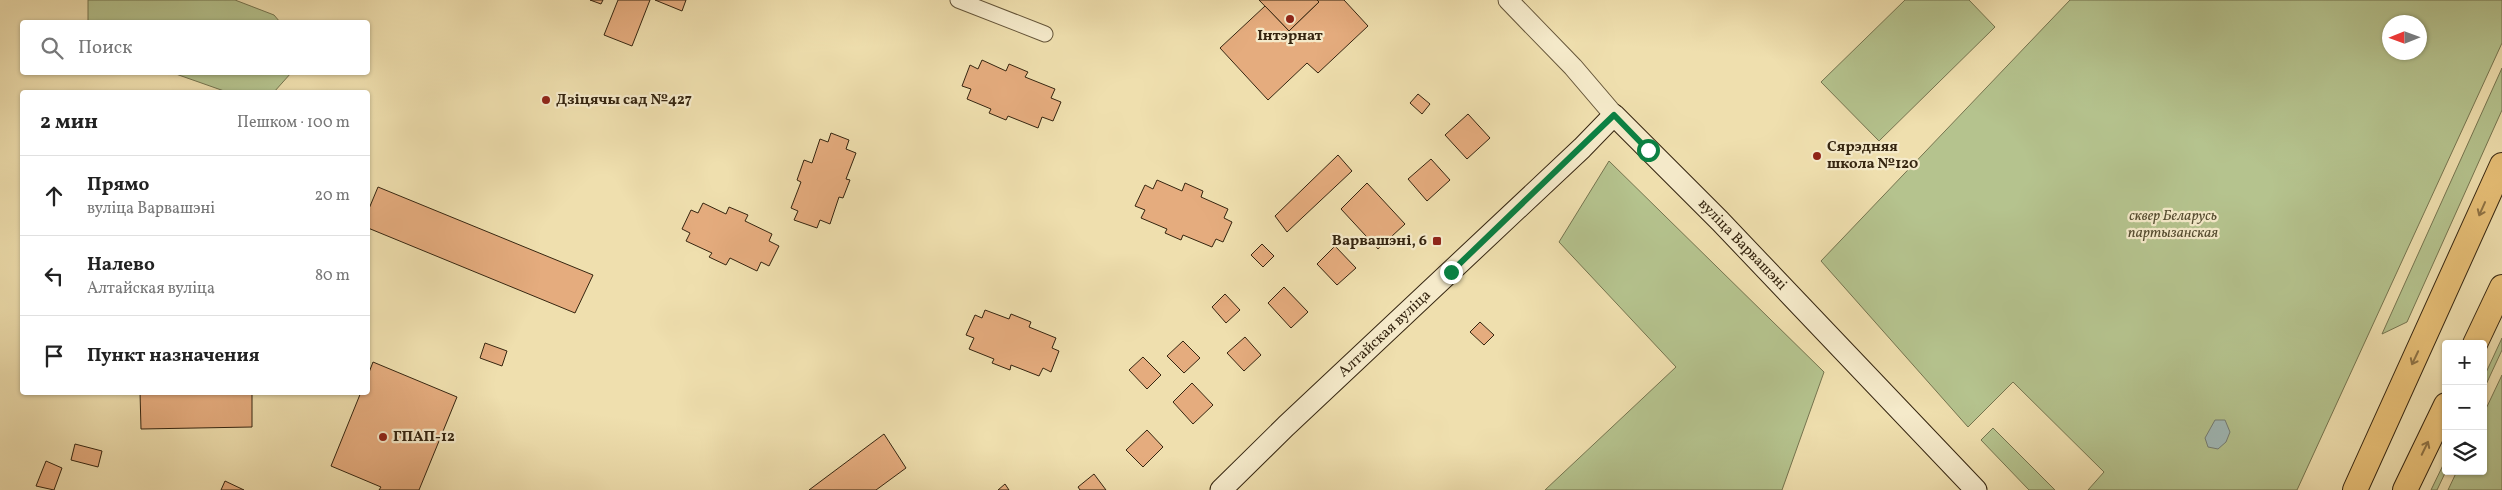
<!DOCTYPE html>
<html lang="ru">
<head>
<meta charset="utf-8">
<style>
	body { margin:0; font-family:Vollkorn,serif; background:#f6f6f6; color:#222 }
	.controls { position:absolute; right:15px; bottom:15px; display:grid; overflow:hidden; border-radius:5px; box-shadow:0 1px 4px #0004 }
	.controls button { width:45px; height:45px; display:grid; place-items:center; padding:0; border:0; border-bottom:1px solid #e0e0e0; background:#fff; color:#222; font:25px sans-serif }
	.compass { position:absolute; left:2382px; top:15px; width:45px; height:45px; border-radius:50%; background:#fff; box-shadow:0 1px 4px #0004; rotate:269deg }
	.stop { position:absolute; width:15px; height:15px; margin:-11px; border:4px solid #0b8043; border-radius:50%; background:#fff }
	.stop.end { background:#0b8043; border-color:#fff; box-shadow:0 1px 5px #0008 }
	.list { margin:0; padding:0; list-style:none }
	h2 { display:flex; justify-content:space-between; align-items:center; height:65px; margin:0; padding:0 20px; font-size:21px }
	h2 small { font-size:16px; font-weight:400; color:#767676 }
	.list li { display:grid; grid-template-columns:32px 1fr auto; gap:15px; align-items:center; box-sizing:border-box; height:80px; padding:0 20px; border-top:1px solid #e0e0e0 }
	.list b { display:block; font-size:19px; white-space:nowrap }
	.list p { margin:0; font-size:16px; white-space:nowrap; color:#767676 }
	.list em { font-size:16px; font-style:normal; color:#767676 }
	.icon { flex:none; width:28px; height:28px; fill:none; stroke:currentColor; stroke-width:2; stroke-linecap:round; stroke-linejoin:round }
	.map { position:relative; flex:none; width:2502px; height:490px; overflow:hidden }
	.search { position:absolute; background:#fff; box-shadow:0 1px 4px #0004; left:20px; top:20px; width:350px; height:55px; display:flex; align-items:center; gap:12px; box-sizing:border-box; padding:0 18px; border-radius:5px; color:#767676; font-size:19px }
	.panel { position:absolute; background:#fff; box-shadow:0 1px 4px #0004; left:20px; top:90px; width:350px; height:305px; border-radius:5px }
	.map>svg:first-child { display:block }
	.green { fill:#b5c38e; stroke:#75744f; fill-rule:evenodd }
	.water { fill:#a0b9b7; stroke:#757e74 }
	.building { fill:#e5ac7e; stroke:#352510 }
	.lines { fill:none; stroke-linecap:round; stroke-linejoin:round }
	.minor-casing { stroke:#645438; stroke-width:17 }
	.tertiary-casing { stroke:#645438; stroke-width:21 }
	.secondary-casing { stroke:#352510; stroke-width:23 }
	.primary-casing { stroke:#352510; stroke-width:26 }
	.minor { stroke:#f5eaca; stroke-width:15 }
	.tertiary { stroke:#f5eaca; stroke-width:19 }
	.secondary { stroke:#f5eaca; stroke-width:21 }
	.primary { stroke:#e8c077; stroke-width:24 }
	.oneway { stroke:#8e7244 }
	.route { stroke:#0b8043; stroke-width:6 }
	.poi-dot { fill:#8f2418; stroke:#f5eaca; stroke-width:2 }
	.labels { text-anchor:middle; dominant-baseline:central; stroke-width:4.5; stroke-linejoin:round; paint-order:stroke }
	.poi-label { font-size:15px; font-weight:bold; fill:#352510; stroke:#f5eaca; text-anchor:start }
	.park-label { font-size:15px; font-style:italic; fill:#554c30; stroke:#f5eaca }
	.street-label { font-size:15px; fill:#352510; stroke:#f5eaca }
</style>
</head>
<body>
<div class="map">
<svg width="2502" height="490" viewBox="0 0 2502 490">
	<rect width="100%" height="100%" fill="#efdfae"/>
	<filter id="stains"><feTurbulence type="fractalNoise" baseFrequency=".004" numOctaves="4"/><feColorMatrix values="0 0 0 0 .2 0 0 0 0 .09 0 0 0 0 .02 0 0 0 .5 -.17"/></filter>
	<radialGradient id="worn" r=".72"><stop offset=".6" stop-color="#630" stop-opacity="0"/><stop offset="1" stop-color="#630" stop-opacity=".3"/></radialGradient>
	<g class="green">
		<polygon points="88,0 235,0 274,15 280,22 88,22"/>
		<polygon points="1905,0 1969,0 1995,27 1879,141 1821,82"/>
		<path d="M2070 0H2502V43L2297 490H2088L2104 472 2013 382 1968 427 1821 261ZM2390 22H2420V52H2390Z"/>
		<polygon points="2502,68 2502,110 2407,322 2382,334"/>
		<polygon points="173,73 291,73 274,92 227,92"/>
		<polygon points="1609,161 1824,372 1782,490 1545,490 1676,367 1559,242"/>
		<polygon points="2502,338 2502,350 2483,391 2483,379"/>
		<polygon points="2502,375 2502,490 2448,490 2457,471 2483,471 2483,415"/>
		<polygon points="1993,428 2055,490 2029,490 1981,440"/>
		<polygon points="2446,459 2446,471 2437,490 2431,490"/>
	</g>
	<polygon class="water" points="2215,420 2225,420 2230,432 2226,442 2218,449 2208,447 2205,438"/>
	<g class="building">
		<polygon points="590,0 603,0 601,4"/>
		<polygon points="618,0 650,0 632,46 604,35"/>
		<polygon points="655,0 686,0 682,11"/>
		<polygon points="1259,0 1317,0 1319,2 1289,31"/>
		<polygon points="1317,0 1344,0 1368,26 1318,73 1307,63 1268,100 1220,48 1265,6 1289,31 1319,2"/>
		<polygon points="982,60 1006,71 1009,64 1028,72 1025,77 1055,89 1051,98 1061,102 1053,121 1042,117 1038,128 1008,116 1006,120 989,113 991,109 967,99 971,89 962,86 970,65 978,69"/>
		<polygon points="1418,94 1430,104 1422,114 1410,103"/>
		<polygon points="1468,114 1490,138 1467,159 1445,135"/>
		<polygon points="831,133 849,140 846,149 856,153 846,179 850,180 843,198 839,197 830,224 820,220 817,228 794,220 798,211 791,208 801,182 797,180 804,160 812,163 820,139 828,142"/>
		<polygon points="1338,155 1352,171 1287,232 1275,216"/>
		<polygon points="1431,159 1450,180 1427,201 1408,179"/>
		<polygon points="1157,180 1182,191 1185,183 1203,191 1201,197 1228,209 1224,218 1232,222 1223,242 1216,239 1212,247 1183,235 1181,240 1165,233 1167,229 1141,218 1145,210 1135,206 1145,185 1153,189"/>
		<polygon points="1367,183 1405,224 1378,249 1341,209"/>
		<polygon points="378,187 593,275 575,313 368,228 368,211"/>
		<polygon points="703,203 726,214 729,207 748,215 745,221 772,234 769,241 779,246 769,266 761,262 757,271 730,258 726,265 709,257 712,253 686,241 690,233 682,229 691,210 698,213"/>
		<polygon points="1262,244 1274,256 1263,267 1251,255"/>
		<polygon points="1335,246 1356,268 1337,285 1317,264"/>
		<polygon points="1284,287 1308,312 1291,328 1268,303"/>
		<polygon points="1225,294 1240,310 1226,323 1212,307"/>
		<polygon points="985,310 1009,319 1011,314 1031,322 1029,327 1056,338 1052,348 1059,351 1051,372 1043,368 1039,376 1011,365 1010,370 992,363 994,359 969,349 974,338 966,335 975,315 982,318"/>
		<polygon points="1480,322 1494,335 1484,345 1470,332"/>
		<polygon points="1245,337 1261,355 1244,371 1227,353"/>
		<polygon points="1183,341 1200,358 1184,373 1167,356"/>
		<polygon points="485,343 507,351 502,366 480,358"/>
		<polygon points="1143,357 1161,375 1147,389 1129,370"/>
		<polygon points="373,362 457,397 419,490 379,490 381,487 331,466 361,392 368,392 368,375"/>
		<polygon points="1192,383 1213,405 1193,424 1173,402"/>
		<polygon points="140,392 252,392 252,427 141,429"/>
		<polygon points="1147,430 1163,447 1143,467 1126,450"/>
		<polygon points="884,434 906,468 876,490 809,490"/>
		<polygon points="75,444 102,451 98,467 71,460"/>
		<polygon points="46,461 62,468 54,490 36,486"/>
		<polygon points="1094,474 1106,490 1080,490 1078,487"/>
		<polygon points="225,481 244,490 221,490"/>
		<polygon points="1005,484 1009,490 998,490"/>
	</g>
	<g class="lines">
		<g class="minor-casing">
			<polyline id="minor" points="958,0 1045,34"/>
		</g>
		<g class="tertiary-casing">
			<polyline id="tertiary" points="1508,0 1573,67 1614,115"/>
		</g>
		<g class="secondary-casing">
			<polyline id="secondary" points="1221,490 1286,426 1582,148 1614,115 1720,221 1976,490"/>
		</g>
		<g class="primary-casing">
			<g id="primary">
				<polyline points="2475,344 2502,287"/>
				<polyline points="2355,490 2502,165"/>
				<polyline points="2405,490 2446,405"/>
			</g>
		</g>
		<use href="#minor" class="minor"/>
		<use href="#tertiary" class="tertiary"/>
		<use href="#secondary" class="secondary"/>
		<use href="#primary" class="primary"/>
	</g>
	<defs><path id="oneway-shaft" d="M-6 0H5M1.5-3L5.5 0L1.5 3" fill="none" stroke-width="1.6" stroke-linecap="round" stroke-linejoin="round" transform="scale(1.25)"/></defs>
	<g class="oneway">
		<use href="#oneway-shaft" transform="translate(2482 209) rotate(114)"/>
		<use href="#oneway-shaft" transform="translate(2415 358) rotate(115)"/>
		<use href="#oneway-shaft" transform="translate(2425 448) rotate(-64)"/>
	</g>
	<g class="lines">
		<polyline class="route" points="1451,272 1614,115 1648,150"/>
	</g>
	<g class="poi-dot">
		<circle cx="1290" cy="19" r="5"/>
		<circle cx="546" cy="100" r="5"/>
		<circle cx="1817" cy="156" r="5"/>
		<rect x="1432" y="236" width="10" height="10" rx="2.5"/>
		<circle cx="383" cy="437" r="5"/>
	</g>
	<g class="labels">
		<g class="poi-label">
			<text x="1290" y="36" text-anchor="middle">Інтэрнат</text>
			<text x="556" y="100">Дзіцячы сад №427</text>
			<text x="1827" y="147">Сярэдняя<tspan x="1827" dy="17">школа №120</tspan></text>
			<text x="1427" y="241" text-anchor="end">Варвашэні, 6</text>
			<text x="393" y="437">ГПАП-12</text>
		</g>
		<g class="park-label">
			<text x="2173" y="216">сквер Беларусь<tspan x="2173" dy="17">партызанская</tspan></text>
		</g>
		<g class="street-label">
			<text transform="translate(1742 245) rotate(46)">вуліца Варвашэні</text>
			<text transform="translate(1385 334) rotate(-43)">Алтайская вуліца</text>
		</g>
	</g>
	<rect width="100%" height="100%" filter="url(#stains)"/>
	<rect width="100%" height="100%" fill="url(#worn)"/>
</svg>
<div class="controls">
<button>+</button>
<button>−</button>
<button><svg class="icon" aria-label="layers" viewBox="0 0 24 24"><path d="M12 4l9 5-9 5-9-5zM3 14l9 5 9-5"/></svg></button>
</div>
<svg class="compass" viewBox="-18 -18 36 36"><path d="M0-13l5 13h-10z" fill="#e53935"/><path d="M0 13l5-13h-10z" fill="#767676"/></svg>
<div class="stop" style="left:1648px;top:150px"></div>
<div class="stop end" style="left:1451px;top:272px"></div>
<div class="search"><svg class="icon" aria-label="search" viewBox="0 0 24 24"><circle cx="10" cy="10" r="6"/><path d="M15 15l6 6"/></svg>Поиск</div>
<section class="panel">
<h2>2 мин<small>Пешком · 100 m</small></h2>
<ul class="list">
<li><svg class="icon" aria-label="ahead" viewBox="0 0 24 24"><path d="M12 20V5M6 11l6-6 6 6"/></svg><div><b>Прямо</b><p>вуліца Варвашэні</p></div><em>20 m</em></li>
<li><svg class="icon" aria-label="left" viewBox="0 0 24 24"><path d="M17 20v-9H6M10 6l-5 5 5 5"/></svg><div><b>Налево</b><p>Алтайская вуліца</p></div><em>80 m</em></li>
<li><svg class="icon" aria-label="arrive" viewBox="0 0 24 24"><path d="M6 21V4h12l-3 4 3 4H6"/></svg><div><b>Пункт назначения</b></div></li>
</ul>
</section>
</div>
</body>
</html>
